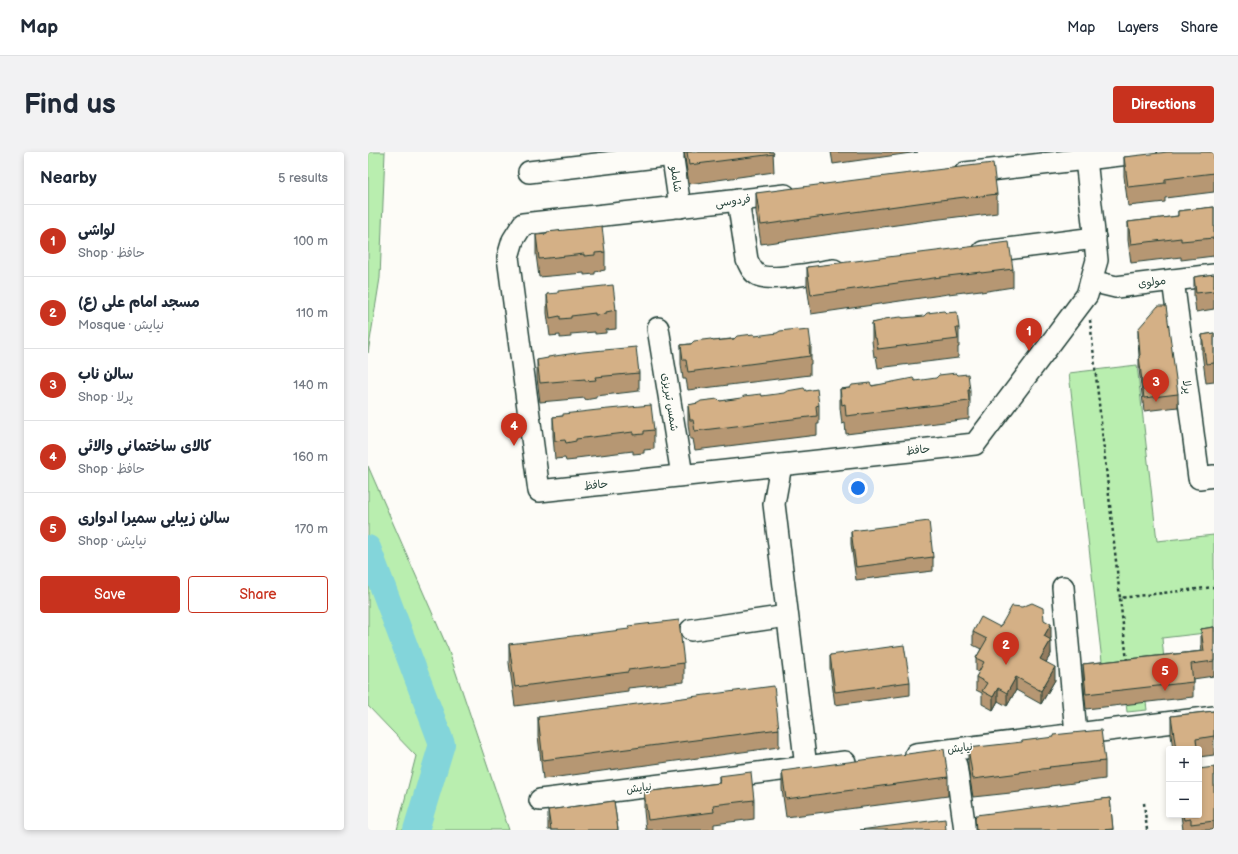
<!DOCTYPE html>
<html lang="en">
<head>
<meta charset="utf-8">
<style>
	body { margin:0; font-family:"Balsamiq Sans","Playpen Sans Arabic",sans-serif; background:#f2f2f3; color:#1f2937 }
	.controls { position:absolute; right:12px; bottom:12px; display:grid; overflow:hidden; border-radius:4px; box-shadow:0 2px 6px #0003 }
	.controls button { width:36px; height:36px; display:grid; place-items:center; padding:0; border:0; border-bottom:1px solid #e0e1e3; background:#fff; color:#1f2937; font:20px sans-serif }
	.you { position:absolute; left:490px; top:336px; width:14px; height:14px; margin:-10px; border:3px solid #fff; border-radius:50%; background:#1a73e8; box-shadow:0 0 0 6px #1a73e833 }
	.badge { display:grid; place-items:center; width:26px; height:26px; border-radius:50%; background:#c8321e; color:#fff; font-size:13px; font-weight:700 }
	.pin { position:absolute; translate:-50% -33px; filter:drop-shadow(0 1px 2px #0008) }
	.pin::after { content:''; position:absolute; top:21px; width:14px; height:12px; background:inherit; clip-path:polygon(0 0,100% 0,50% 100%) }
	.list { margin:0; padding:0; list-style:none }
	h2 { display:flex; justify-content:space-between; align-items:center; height:52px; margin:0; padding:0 16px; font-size:17px }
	h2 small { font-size:13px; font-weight:400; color:#747a83 }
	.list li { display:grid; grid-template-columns:26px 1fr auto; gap:12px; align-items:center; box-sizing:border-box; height:72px; padding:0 16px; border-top:1px solid #e0e1e3 }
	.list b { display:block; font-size:15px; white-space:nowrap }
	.list p { margin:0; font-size:13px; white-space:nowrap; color:#747a83 }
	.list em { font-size:13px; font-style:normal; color:#747a83 }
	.actions { display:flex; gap:8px; padding:12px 16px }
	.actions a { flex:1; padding:9px 0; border:1px solid #c8321e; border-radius:4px; text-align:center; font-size:14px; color:#c8321e }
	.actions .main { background:#c8321e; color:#fff }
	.map { position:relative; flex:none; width:846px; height:678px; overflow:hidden; border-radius:4px }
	header { display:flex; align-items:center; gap:24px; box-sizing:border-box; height:56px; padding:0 20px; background:#fff; border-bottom:1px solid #e0e1e3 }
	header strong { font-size:19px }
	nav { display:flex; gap:22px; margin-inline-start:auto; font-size:14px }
	.intro { display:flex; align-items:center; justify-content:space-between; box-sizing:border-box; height:96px; padding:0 24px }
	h1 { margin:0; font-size:28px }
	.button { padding:10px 18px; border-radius:4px; background:#c8321e; color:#fff; font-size:14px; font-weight:700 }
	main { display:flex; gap:24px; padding:0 24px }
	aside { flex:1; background:#fff; border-radius:4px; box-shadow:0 2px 6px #0003 }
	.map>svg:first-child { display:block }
	.green { fill:#b9eeaf; stroke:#6c9672 }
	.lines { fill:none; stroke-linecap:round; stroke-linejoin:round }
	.river { stroke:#83d5da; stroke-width:26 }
	.minor-casing { stroke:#1f3d34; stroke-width:24 }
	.path { stroke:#1f3d34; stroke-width:2.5; stroke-dasharray:3 3; stroke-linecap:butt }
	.minor { stroke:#fdfcf7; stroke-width:21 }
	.wall { fill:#b69773; stroke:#1f3d34 }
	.shaded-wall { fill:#947b5e; stroke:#1f3d34 }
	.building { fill:#d4b086; stroke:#1f3d34 }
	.labels { text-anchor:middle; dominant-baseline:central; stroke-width:3; stroke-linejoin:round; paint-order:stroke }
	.street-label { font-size:11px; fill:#1f3d34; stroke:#fdfcf7 }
</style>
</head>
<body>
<header>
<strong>Map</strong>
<nav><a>Map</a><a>Layers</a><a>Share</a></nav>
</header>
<div class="intro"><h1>Find us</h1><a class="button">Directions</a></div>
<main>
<aside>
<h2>Nearby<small>5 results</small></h2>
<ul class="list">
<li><span class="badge">1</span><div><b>لواشی</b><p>Shop · حافظ</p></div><em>100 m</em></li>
<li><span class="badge">2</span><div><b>مسجد امام علی (ع)</b><p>Mosque · نیایش</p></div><em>110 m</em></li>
<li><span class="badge">3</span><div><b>سالن ناب</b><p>Shop · پرلا</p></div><em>140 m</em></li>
<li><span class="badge">4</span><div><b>کالای ساختمانی والائی</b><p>Shop · حافظ</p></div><em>160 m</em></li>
<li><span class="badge">5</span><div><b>سالن زیبایی سمیرا ادواری</b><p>Shop · نیایش</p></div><em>170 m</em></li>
</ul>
<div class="actions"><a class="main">Save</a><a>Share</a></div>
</aside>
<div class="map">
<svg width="846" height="678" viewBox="0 0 846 678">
	<rect width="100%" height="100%" fill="#fdfcf7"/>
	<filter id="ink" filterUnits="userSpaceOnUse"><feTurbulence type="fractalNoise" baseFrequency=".025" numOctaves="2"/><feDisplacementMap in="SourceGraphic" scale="8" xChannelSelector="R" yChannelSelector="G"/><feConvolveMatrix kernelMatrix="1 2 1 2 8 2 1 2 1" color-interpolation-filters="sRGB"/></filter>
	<g filter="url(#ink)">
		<g class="green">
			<polygon points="0,0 17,0 12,126 0,201"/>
			<polygon points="769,213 789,389 846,383 846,480 794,486 796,508 773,511 779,558 759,560 754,516 735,518 701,221"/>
			<polygon points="0,314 80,497 141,678 29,678 48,604 0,554"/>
		</g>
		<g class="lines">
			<polyline class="river" points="0,396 74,592 48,678"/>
			<g class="minor-casing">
				<g id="minor">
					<polyline points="304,0 312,55"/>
					<polyline points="161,20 305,3"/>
					<polyline points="597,21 778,0"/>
					<polyline points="417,43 155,72 145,88 140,105 171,339 607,292 719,143 729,108 718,7 719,0"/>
					<path d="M370 48 379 108C382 114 384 120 390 123 402 130 450 120 466 118"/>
					<polyline points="615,100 727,86"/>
					<polyline points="805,128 831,326 846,324"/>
					<polyline points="723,129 748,135 846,123"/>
					<polyline points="290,176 314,323"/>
					<polyline points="413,313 406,352 438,615"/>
					<polyline points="695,435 708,582"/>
					<polyline points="323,478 419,464"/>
					<polyline points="548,602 846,565"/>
					<polyline points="588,613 597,678"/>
					<polyline points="172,648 477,610"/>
				</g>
			</g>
			<g class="path">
				<polyline points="722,168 752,446"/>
				<polyline points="759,509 752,446 846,435"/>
				<polyline points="776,651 779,678"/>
			</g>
			<use href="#minor" class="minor"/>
		</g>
		<g class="wall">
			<polygon points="316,0 405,0 406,20 321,32"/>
			<polygon points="463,0 550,0 465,12"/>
			<polygon points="846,0 846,40 797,46 797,50 760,54 756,24 756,5"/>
			<polygon points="388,41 629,42 629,61 598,65 597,64 564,68 393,92 388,60"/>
			<polygon points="846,55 846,104 813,108 813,105 763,111 760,88 760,70 810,64 810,59"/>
			<polygon points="168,83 237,100 237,118 227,120 227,122 216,123 216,121 171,125 168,102"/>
			<polygon points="439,115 645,117 645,135 613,140 613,138 580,142 443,162 439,133"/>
			<polygon points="846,122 846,157 828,160 826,144 826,125"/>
			<polygon points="179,142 248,158 248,177 238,178 238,181 227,182 227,180 203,182 203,185 192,186 192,183 182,184 179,161"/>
			<polygon points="535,166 591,176 591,195 590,195 590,206 510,216 508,204 506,205 504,189 504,171"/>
			<polygon points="770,177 810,242 810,255 776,259 771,217 771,203 770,190"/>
			<polygon points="846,181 846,230 838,231 834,201 834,183"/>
			<polygon points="387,184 443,193 443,212 442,212 442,223 320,238 318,227 315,227 313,212 313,193"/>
			<polygon points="169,208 271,221 271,239 228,244 228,246 217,248 217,246 172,250 169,226"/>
			<polygon points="547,229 602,238 602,256 601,257 601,267 478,282 477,271 474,272 472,256 472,237"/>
			<polygon points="394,244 451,253 451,272 449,272 449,283 327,298 325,287 322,287 320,272 320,253"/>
			<polygon points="195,264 286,278 286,297 276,298 276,301 265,302 265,299 208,306 208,308 198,309 197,306 187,307 185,284 185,265"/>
			<polygon points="483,379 565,405 565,419 488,428 483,392"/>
			<polygon points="676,468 683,486 682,488 683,502 678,510 687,528 673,552 648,538 639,554 630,549 625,558 614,552 614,541 608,538 608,525 611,520 608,519 608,506 613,497 605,493 605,480"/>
			<polygon points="846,475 846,524 825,527 825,545 718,557 715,526 715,512 834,499 833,492 833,477"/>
			<polygon points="141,492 316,511 316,530 260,536 260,539 147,554 141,511"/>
			<polygon points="462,503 542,530 542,543 467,553 462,516"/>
			<polygon points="846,559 846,603 831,605 831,597 805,597 803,583 803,564"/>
			<polygon points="170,565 411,577 411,595 175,627 170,584"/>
			<polygon points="600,596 737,609 737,627 682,634 682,635 652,639 652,640 605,645 600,615"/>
			<polygon points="846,615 846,678 815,678 813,663 831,663"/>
			<polygon points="414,619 580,625 580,644 418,665 414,637"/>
			<polygon points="351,624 386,648 386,667 346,672 346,678 278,678 276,659 276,640 351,631"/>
			<polygon points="742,646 745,678 607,678 607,666"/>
			<polygon points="246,649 250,678 180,678 180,658"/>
		</g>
		<g class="shaded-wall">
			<polygon points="683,472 683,486 676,498 676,484"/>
			<polygon points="683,488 683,502 672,520 672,507"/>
			<polygon points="687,515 687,528 673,552 673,539"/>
			<polygon points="648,525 648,538 639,554 639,541"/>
			<polygon points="630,536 630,549 625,558 625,545"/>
		</g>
		<g class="building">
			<polygon points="319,0 405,0 406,2 321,13"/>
			<polygon points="800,0 846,0 846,21 797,27 797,31 760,35 756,5"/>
			<polygon points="625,11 629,42 598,46 597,45 564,49 393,73 388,41 526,23"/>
			<polygon points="846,55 846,86 813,89 813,86 763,92 760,70 810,64 810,59"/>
			<polygon points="234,74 237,100 227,101 227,103 216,104 216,102 171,107 168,83 179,82 179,80"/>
			<polygon points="641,90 645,117 613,121 613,120 580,124 443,143 439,115"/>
			<polygon points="846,122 846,139 828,141 826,125"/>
			<polygon points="245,133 248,158 238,160 238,162 227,163 227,161 203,164 203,166 192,167 192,164 182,166 179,142 190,141 190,139"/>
			<polygon points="790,154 798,154 810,242 776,246 771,204 772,203 770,177"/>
			<polygon points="576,159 578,161 589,160 591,176 588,176 590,187 510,197 508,186 506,186 504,171 513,169 516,167 533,165 535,166 556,164 559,161"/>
			<polygon points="429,177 431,179 441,178 443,193 441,194 442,204 320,220 318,208 315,208 313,193 323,192 326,189 343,187 345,189 366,187 369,184 386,182 387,184 409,181 412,179"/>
			<polygon points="846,181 846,211 838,212 834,183"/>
			<polygon points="268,195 271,221 227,225 228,228 217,229 217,227 172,231 169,208 180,206 180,205 215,200"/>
			<polygon points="588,221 590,223 600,222 602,238 600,238 601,249 478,264 477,252 474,253 472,237 482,236 484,233 502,231 504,234 545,226 547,229 568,226 571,223"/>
			<polygon points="436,236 438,239 449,237 451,253 448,254 449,264 327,279 325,268 322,268 320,253 330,251 333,249 350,247 352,249 373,246 376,244 393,242 394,244 416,241 419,239"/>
			<polygon points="283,253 286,278 276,279 276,282 265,283 265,280 208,287 208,289 198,291 197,288 187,289 185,265 195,264 195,262 230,258"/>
			<polygon points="561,369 565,405 488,415 483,379"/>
			<polygon points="664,451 675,456 676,468 683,472 676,484 683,488 672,507 687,515 673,539 648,525 639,541 630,536 625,545 614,539 619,531 608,525 616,510 608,506 619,487 605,480 613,465 632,475 644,454 654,455"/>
			<polygon points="311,468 316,511 260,518 260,520 147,535 141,492 261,477 260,474"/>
			<polygon points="846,475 846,509 823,512 825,530 718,542 715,512 836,499 833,477"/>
			<polygon points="536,493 542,530 467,540 462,503"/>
			<polygon points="406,534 411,577 175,608 170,565"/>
			<polygon points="846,559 846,584 828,587 829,595 815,597 808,597 803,564"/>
			<polygon points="733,578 737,609 681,615 682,616 652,620 652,621 605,627 600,596 654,590 654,589 686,585 685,583"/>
			<polygon points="576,597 580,625 418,647 414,619"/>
			<polygon points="846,615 846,669 823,672 823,667 816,668 815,663 831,663 831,617"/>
			<polygon points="383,620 386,648 345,653 346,660 280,668 276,640 352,631 351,624"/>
			<polygon points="742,646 745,677 734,678 608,678 607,666 608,663"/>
			<polygon points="246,649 250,678 183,678 180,658"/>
			<polygon points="577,667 578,678 492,678"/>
		</g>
	</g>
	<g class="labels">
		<g class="street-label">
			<text transform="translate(308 27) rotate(82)">شاملو</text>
			<text transform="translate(365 49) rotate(-7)">فردوسی</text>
			<text transform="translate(784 130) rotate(-7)">مولوی</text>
			<text transform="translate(819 235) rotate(83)">پرلا</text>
			<text transform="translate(302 250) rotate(81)">شمس تبریزی</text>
			<text transform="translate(550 298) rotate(-6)">حافظ</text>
			<text transform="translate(228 333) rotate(-6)">حافظ</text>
			<text transform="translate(592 596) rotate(-7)">نیایش</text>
			<text transform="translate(271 636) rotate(-7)">نیایش</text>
		</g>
	</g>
</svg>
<div class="controls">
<button>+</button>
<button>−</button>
</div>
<div class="you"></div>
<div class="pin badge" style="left:661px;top:199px">1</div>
<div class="pin badge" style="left:638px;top:513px">2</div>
<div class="pin badge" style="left:788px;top:250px">3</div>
<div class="pin badge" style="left:146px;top:294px">4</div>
<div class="pin badge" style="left:797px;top:539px">5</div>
</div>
</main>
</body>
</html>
